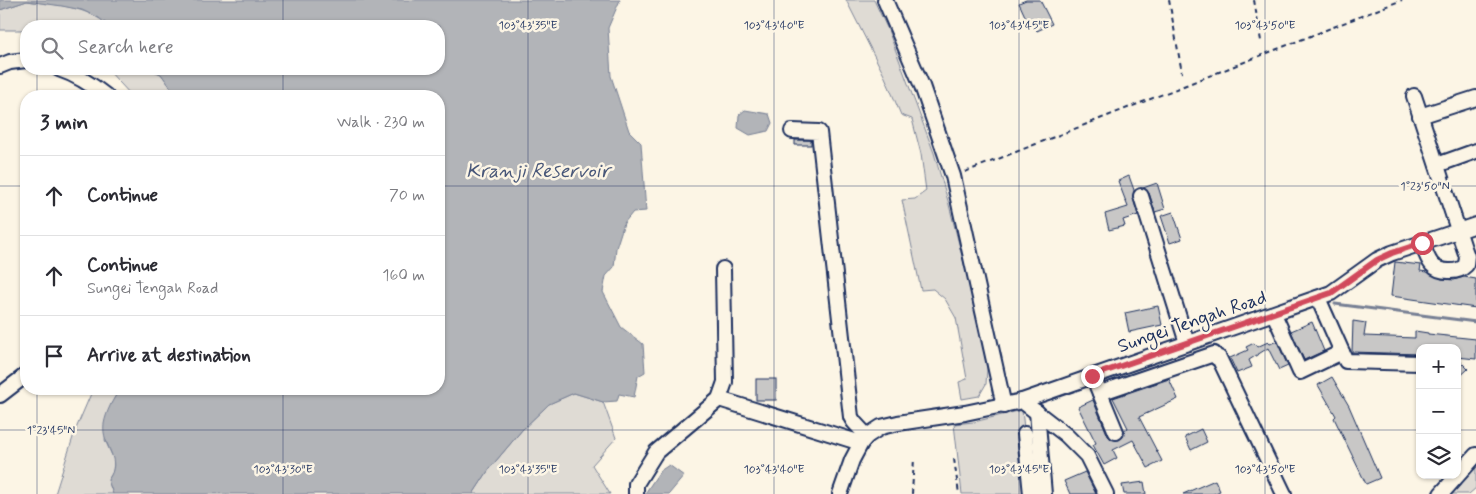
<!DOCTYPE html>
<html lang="en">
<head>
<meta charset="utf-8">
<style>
	body { margin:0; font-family:Mynerve,sans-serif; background:#f2f2f3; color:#2b2b33 }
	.controls { position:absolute; right:15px; bottom:15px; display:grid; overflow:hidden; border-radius:10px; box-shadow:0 1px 4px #0004 }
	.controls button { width:45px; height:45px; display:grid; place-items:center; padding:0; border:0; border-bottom:1px solid #e1e1e2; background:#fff; color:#2b2b33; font:25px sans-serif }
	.stop { position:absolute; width:15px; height:15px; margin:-11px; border:4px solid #d1495b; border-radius:50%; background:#fff }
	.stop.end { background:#d1495b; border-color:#fff; box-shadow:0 1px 5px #0008 }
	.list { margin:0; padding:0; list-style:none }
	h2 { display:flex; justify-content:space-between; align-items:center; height:65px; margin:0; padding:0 20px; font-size:21px }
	h2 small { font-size:16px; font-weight:400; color:#7c7c81 }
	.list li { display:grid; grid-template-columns:32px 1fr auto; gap:15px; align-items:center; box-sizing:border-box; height:80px; padding:0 20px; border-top:1px solid #e1e1e2 }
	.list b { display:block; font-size:19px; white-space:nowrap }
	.list p { margin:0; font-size:16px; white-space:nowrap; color:#7c7c81 }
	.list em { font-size:16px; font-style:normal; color:#7c7c81 }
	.icon { flex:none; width:28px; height:28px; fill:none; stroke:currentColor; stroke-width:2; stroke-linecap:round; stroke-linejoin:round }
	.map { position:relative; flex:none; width:1476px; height:494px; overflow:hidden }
	.search { position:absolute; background:#fff; box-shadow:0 1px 4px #0004; left:20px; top:20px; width:425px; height:55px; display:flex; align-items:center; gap:12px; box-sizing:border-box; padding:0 18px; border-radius:20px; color:#7c7c81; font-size:19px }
	.panel { position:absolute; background:#fff; box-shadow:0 1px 4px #0004; left:20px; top:90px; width:425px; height:305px; border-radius:20px }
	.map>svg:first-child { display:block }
	.green { fill:#dfdbd4; stroke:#7d8599 }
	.water { fill:#b2b4b8; stroke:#767f94 }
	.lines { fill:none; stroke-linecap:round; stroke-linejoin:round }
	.stream { stroke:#767f94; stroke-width:3 }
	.building { fill:#c8c7c6; stroke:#1b2f5e }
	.minor-casing { stroke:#1b2f5e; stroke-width:18 }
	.path { stroke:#1b2f5e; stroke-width:2; stroke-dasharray:5 4; stroke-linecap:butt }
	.minor { stroke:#fcf5e5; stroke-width:14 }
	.route { stroke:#d1495b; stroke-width:6 }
	.ticks { fill:none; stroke:#1b2f5e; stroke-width:1; stroke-opacity:0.45 }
	.labels { text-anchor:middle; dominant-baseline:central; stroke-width:5; stroke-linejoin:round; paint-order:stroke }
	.street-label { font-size:19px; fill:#1b2f5e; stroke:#fcf5e5 }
	.water-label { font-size:20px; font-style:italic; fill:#485779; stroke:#fcf5e5 }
	.ticks-label { font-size:12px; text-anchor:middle; fill:#1b2f5e; stroke:#fcf5e5; stroke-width:5; stroke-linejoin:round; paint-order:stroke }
</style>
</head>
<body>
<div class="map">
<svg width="1476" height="494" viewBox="0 0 1476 494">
	<rect width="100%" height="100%" fill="#fcf5e5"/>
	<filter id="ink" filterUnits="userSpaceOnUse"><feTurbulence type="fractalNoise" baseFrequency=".02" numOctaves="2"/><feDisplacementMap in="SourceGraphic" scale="10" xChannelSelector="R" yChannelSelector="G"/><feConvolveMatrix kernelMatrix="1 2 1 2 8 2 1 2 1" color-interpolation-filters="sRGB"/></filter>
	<g filter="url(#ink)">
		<g class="green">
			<polygon points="846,0 874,0 888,30 934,153 948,201 981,330 987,369 986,384 979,396 962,399 959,382 967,379 956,318 945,299 933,289 921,290 902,200 915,199 926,191 921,154 912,119 901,115 885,77"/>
			<path d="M27 1C56 5 87 6 109 26H26V30H0V10Z"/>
			<polygon points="107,69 149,69 161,74 177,96 132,96"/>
			<polygon points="93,389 120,389 111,404 105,440 114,460 113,472 108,480 113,494 55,494 75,431"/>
			<polygon points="574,393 603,402 616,438 592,465 610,494 473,494 490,468 522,430 549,404"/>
			<polygon points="1022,410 1031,494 962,494 954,424 974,422"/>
			<polygon points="1476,455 1476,488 1469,494 1441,494"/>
		</g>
		<g class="water">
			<path d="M0 0H620L608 28 611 76 629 131 641 143 646 211 633 212 624 223 616 248 614 267 606 276 603 292 621 327 643 344 645 372 638 376 634 397 619 394 617 401 603 402 574 393 549 404 522 430 490 468 473 494H113L108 480C124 458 101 447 104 424 106 412 113 399 120 389H439V96H177L161 74 149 69H439V26H109L99 18 82 10 62 6 27 1 0 10Z"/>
			<polygon points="745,110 769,114 772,123 768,131 750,135 738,128 739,115"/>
			<polygon points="669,465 684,476 669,494 646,494 646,492 660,471"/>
		</g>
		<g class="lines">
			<polyline class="stream" points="1335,304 1476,322"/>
		</g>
		<g class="building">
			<polygon points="1026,0 1040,0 1052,24 1037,31 1034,24 1030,27 1019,3"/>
			<rect x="795" y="140" width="16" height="5"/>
			<polygon points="1129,176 1134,190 1133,198 1138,215 1123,220 1125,226 1109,230 1105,214 1128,207 1118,181"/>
			<polygon points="1157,183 1165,209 1155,212 1149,193 1143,188"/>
			<polygon points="1173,212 1182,239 1170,243 1161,216"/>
			<polygon points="1395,262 1421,265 1420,271 1428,272 1442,279 1454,280 1464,277 1476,279 1476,308 1391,296"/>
			<polygon points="1158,306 1162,325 1129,332 1125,313"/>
			<polygon points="1353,321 1366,323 1364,336 1415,338 1415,331 1428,333 1428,334 1476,339 1476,359 1457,357 1457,348 1420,348 1420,354 1352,352"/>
			<polygon points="1312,322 1324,351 1304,360 1291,331"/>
			<polygon points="1277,341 1288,366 1279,370 1268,348 1249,360 1252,367 1237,373 1230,358 1248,350 1246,347 1254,343 1257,347 1268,342 1270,344"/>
			<polygon points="1457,358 1468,369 1457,379"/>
			<polygon points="1332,377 1349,406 1380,478 1366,484 1334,418 1336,416 1318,385"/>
			<rect x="756" y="379" width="20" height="21"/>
			<polygon points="1169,379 1178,399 1139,417 1162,461 1148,468 1133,440 1113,450 1117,458 1104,465 1093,445 1096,443 1078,407 1093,400 1108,436 1111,439 1119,440 1123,437 1124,430 1128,428 1113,398"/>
			<polygon points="1201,429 1207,442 1191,450 1185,437"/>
			<polygon points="1085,472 1096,494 1070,494 1064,481"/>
			<polygon points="1215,480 1220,491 1213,494 1183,494"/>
			<polygon points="1144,482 1146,494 1124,494 1122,485"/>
		</g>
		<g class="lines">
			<g class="minor-casing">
				<g id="minor">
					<polyline points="885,0 922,86 953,176 1004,406"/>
					<polyline points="0,66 10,62 26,60"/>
					<path d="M59 69C77 75 91 84 106 96"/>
					<path d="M1414 96 1464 248 1467 256 1466 265C1462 269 1457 271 1451 271 1431 272 1428 260 1422 243"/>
					<polyline points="1420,116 1476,98"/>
					<polyline points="792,131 819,132 851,417 854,422 867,436"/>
					<polyline points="1437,165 1476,151"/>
					<polyline points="1141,196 1187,343"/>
					<polyline points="1318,298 1346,361 1420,363"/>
					<polyline points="1274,314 1300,372 1342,352"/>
					<polyline points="1097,386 1116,432"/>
					<polyline points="1100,393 1214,354 1217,358 1219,358 1284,494"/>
					<polyline points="0,395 26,375"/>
					<polyline points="719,399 861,443"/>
					<polyline points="1022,401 1066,435 1087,456 1106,494"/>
					<polyline points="1037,412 1044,494"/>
					<polyline points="1025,434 1031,494"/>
					<polyline points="636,494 636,484 656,452 719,399 725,382 723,269"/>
					<polyline points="840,494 852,460 861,443 867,436 881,427 898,423 965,413 1022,401 1331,293 1377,260 1392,253 1476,225"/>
					<polyline points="1441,494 1476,455"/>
				</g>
			</g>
			<g class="path">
				<polyline points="1169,0 1182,73"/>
				<polyline points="1254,0 1261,41"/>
				<polyline points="965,172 1402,0"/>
				<polyline points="954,459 959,494"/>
				<polyline points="912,494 914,458"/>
			</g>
			<use href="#minor" class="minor"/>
		</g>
	</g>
	<g class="lines" filter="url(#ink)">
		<polyline class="route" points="1092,376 1331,293 1377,260 1392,253 1422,243"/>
	</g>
	<path class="ticks" d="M37 0V26M283 0V26M528 0V494M774 0V494M1019 0V494M1265 0V494M37 69V96M283 69V96M0 186H26M439 186H1476M37 389V494M283 389V494M0 430H1420M1457 430H1476"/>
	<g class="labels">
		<g class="street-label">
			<text transform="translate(1192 322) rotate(-19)">Sungei Tengah Road</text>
		</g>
		<g class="water-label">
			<text x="538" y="171">Kranji Reservoir</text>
		</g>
	</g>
	<g class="ticks-label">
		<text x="528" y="29">103°43'35"E</text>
		<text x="774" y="29">103°43'40"E</text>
		<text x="1019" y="29">103°43'45"E</text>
		<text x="1265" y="29">103°43'50"E</text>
		<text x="1425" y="190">1°23'50"N</text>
		<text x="51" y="434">1°23'45"N</text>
		<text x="283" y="473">103°43'30"E</text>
		<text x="528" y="473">103°43'35"E</text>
		<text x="774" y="473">103°43'40"E</text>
		<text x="1019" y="473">103°43'45"E</text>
		<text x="1265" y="473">103°43'50"E</text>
	</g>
</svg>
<div class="controls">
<button>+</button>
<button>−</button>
<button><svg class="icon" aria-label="layers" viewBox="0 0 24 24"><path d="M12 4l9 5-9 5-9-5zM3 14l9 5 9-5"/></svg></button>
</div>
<div class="stop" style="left:1422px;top:243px"></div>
<div class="stop end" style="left:1092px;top:376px"></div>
<div class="search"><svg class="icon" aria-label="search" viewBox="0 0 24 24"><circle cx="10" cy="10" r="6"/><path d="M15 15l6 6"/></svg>Search here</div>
<section class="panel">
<h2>3 min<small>Walk · 230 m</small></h2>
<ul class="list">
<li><svg class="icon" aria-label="ahead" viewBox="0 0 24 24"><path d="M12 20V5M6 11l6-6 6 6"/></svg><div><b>Continue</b></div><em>70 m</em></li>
<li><svg class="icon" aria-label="ahead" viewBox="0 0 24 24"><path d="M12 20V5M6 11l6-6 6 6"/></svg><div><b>Continue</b><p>Sungei Tengah Road</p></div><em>160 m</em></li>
<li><svg class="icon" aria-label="arrive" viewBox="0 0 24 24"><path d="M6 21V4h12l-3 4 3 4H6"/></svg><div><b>Arrive at destination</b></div></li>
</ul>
</section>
</div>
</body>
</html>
